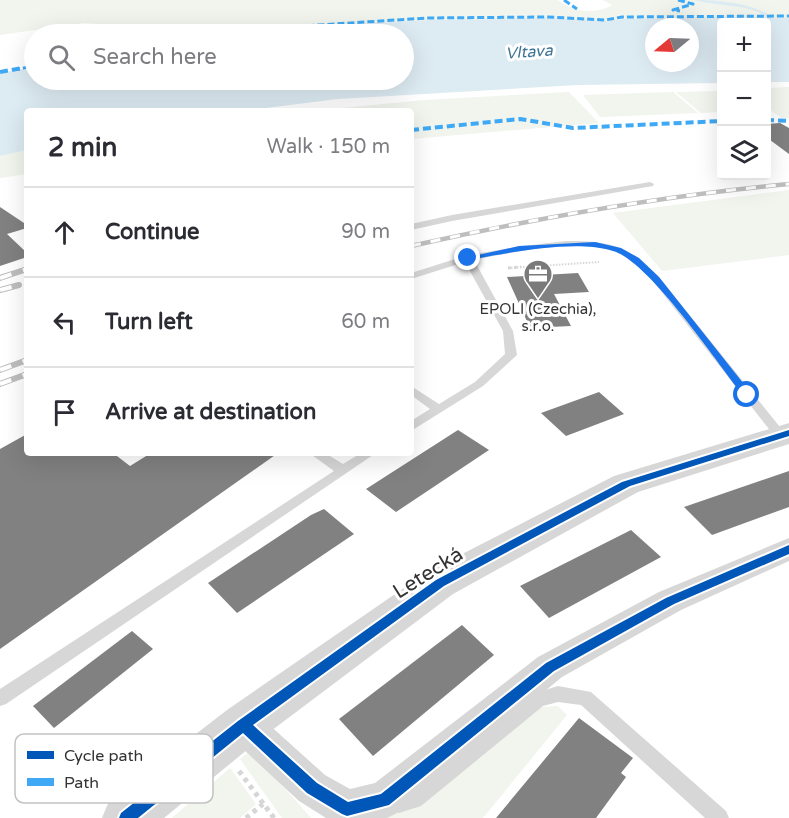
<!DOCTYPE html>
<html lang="en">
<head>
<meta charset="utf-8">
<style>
	body { margin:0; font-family:"Varela Round",sans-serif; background:#f2f2f3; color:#2b2b33 }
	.controls { position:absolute; right:18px; top:18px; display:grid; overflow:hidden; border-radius:6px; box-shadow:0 6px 24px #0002 }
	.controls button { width:54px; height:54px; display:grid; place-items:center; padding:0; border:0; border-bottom:2px solid #e1e1e2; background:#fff; color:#2b2b33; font:30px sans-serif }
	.compass { position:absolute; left:645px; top:18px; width:54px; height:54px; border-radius:50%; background:#fff; box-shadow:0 6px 24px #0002; rotate:251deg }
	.stop { position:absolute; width:18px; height:18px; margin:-14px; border:4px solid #1a73e8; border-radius:50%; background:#fff }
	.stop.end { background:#1a73e8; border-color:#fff; box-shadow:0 2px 6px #0008 }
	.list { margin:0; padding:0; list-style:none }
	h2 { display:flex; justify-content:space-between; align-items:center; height:78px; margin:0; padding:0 24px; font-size:26px }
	h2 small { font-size:20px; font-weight:400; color:#7c7c81 }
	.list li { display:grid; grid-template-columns:39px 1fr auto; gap:18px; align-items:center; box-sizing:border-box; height:90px; padding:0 24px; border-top:2px solid #e1e1e2 }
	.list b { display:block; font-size:22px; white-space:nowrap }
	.list em { font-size:20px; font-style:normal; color:#7c7c81 }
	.icon { flex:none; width:33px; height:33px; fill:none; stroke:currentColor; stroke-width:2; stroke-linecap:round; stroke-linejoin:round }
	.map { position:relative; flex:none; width:789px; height:818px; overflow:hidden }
	.search { position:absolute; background:#fff; box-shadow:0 6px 24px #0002; left:24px; top:24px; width:390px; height:66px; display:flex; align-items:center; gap:15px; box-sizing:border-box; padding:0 21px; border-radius:33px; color:#7c7c81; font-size:22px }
	.panel { position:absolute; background:#fff; box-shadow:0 6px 24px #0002; left:24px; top:108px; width:390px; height:348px; border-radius:6px }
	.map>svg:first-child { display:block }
	.green { fill:#f1f5ed }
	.water { fill:#ddebf3; fill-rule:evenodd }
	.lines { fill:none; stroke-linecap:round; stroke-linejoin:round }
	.stream { fill:#ddebf3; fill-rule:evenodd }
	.building { fill:#818181 }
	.path-far2 { stroke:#d6d6d6; stroke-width:2; stroke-dasharray:1.5 1.5; stroke-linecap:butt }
	.path-far1 { stroke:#d6d6d6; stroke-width:3; stroke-dasharray:3 3; stroke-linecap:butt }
	.path { stroke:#d6d6d6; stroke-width:5; stroke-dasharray:4.5 4.5; stroke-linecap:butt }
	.service { fill:#d7d7d7; fill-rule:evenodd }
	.minor { fill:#d7d7d7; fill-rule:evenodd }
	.tertiary { fill:#d7d7d7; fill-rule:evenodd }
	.rail-far1-casing { stroke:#bebebe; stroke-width:4.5 }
	.rail-casing { stroke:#bebebe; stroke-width:6 }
	.rail-far1 { stroke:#fff; stroke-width:3; stroke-dasharray:10; stroke-linecap:butt }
	.rail { stroke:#fff; stroke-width:4; stroke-dasharray:12; stroke-linecap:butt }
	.quiet-far1 { stroke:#3fa9f5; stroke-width:3; stroke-dasharray:7 3; stroke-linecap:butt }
	.quiet { stroke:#3fa9f5; stroke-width:4; stroke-dasharray:8 4; stroke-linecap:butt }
	.cycleway-casing { stroke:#fff; stroke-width:4 }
	.cycleway { fill:#0057b8; fill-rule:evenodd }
	.route { fill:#1a73e8 }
	.labels { text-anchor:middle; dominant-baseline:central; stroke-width:6; stroke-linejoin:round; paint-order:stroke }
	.far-poi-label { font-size:15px; fill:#333; stroke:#fff }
	.far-water-label { font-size:16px; font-style:italic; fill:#3f7597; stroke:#fff }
	.near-street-label { font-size:21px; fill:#333; stroke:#fff }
	.key { fill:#fff; stroke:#c2c2c2; stroke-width:1.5 }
	.key-label { font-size:16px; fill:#333 }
</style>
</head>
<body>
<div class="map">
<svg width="789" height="818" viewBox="0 0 789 818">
	<rect width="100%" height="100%" fill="#fff"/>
	<g class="green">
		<path d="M0 0H558C572 12 596 15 612 5L603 0H789V18L622 19 608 21 547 18 429 20 296 27 240 34H161L178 26 174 24 99 34H70L100 24 84 23 0 35Z"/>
		<polygon points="789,87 789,118 782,118 767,108 767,88"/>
		<polygon points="721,91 721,112 701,113 676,92"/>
		<polygon points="569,92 599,123 411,139 411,111 321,110 424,100"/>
		<polygon points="673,92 698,113 600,117 583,95"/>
		<polygon points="27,150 27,174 0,178 0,156"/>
		<polygon points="789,190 789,255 662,271 613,213"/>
		<polygon points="558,706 567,715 483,818 366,818 541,707"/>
		<polygon points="251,750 311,818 282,818 240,759"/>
		<polygon points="230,768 256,804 240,818 172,818"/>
	</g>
	<path class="water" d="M727 17 789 18V82H767L766 22H722L721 83 577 85 338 99 241 111H27V150L0 156V73L34 67V80H404V34H240L296 27 429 20 547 18 608 21 622 19ZM654 27H690V63H654Z"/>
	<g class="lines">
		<path class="stream" d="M695 0C721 0 750 3 773 17L772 27 770 28 768 27 770 18C744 2 722 8 695 0Z"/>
	</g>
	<g class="building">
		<polygon points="780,123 789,128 789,154 766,137 766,124"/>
		<polygon points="0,207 27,225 27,228 7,234 27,253 27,257 0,266"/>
		<polygon points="578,273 589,292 554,294 571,326 530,328 507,277"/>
		<polygon points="599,392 624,414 566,436 541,413"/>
		<polygon points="458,430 489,450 396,512 366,489"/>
		<polygon points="27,434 27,453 113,453 130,466 151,453 278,453 0,649 0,449"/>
		<polygon points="789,471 789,507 712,535 684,507"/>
		<polygon points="324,509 354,534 237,613 208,583 311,515"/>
		<polygon points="631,530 661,557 549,618 520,586"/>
		<polygon points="462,625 494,655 373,756 339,719"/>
		<polygon points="132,631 153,649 54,728 33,706"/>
		<polygon points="579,718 633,758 621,773 626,777 596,818 496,818"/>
	</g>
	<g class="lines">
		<g class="path-far2">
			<polyline points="531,266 532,269"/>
			<polyline points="508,268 599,262"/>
		</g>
		<g class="path-far1">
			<polyline points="532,267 536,275"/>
			<polyline points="508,268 521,267"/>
		</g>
		<g class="path">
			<polyline points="239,771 274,818"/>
			<polyline points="246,818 263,804"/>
		</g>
		<g class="service">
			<polygon points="650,182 654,184 653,186 452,221 411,230 411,224 452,215"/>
			<path d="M566 241C611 241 627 245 659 277L784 432 786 435 784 438H776L653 281C642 270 631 257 617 252 579 238 513 252 474 260L513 331 517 355 483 386 411 431V421L430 409 411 395V386L439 404 475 382 505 354 503 331 465 262 411 279V273L468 255 523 246Z"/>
			<polygon points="309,453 325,453 343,464 361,453 376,453 6,704 0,706 0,689 334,471"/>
			<polygon points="558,686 591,692 726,811 729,818 705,818 581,705 558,702 543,706 421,806 399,813 392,810 389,803 392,796 409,791 532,694"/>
		</g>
		<polygon class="minor" points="789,538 789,561 681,610 562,677 397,813 387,818 326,818 299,801 230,737 225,725 230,713 243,709 256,713 325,775 350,789 375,783 538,657 659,592"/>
		<polygon class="tertiary" points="789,423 789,444 638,492 453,594 259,740 164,818 102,818 109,801 227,710 427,572 614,476"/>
		<g class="rail-far1-casing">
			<path id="rail-far1" d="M411 246C536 218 661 196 789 184"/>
		</g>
		<g class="rail-casing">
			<g id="rail">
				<polyline points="0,278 27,269"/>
				<polyline points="0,290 19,285"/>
				<polyline points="0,370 27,360"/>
				<polyline points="0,384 27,374"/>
			</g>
		</g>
		<use href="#rail-far1" class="rail-far1"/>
		<use href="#rail" class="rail"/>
		<g class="quiet-far1">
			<polyline points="564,0 577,9"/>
			<polyline points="678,0 693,4 673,10 680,11"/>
			<polyline points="238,34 288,27 427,18 548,17 605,20 622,17 789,16"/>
			<polyline points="13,70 34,66"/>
		</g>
		<g class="quiet">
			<polyline points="0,72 22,68"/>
			<polyline points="766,120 789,121"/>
			<polyline points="411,130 520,119 573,128 722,121"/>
		</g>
		<g class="cycleway-casing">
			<polygon id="cycleway" points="789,430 789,436 630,486 444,586 253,725 317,783 348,802 381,794 546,663 666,598 789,545 789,554 674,604 554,671 389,805 347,816 342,814 307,793 243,733 138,818 119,818 121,813 238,721 436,580 622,482"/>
		</g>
		<use href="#cycleway" class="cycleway"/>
	</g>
	<path class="route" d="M595 242 621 248 639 258 659 277 751 393V397H744C718 364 649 261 613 251 574 239 509 253 468 260L464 258 519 246Z"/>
	<defs>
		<g id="office-pin" transform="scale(1.5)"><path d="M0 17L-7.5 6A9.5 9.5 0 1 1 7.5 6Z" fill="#7a7a7a" stroke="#fff"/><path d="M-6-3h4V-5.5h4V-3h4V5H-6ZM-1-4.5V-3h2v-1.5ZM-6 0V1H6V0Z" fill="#fff"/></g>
	</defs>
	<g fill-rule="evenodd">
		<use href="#office-pin" x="538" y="274"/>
	</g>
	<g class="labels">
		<g class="far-poi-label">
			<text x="538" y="309">EPOLI (Czechia),<tspan x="538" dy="17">s.r.o.</tspan></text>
		</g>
		<g class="far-water-label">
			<text transform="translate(529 52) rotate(-4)">Vltava</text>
		</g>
		<g class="near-street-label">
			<text transform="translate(428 573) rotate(-32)">Letecká</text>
		</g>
	</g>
	<rect x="15" y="734" width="198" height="69" rx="9" class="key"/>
	<rect x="27" y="751" width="27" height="8" fill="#0057b8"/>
	<rect x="27" y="778" width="27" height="8" fill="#3fa9f5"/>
	<g class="key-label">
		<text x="64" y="761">Cycle path</text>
		<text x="64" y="788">Path</text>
	</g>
</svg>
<div class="controls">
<button>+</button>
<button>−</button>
<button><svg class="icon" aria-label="layers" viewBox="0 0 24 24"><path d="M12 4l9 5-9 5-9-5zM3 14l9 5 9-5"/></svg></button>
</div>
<svg class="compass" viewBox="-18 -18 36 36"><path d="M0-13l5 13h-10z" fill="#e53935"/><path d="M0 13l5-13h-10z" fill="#7c7c81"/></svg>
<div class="stop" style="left:747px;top:395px"></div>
<div class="stop end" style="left:468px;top:258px"></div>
<div class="search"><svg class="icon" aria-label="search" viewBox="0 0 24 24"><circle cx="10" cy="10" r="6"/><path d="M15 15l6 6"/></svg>Search here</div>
<section class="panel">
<h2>2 min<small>Walk · 150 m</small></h2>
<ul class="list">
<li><svg class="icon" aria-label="ahead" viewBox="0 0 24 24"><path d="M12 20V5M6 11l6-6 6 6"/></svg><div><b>Continue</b></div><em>90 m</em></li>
<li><svg class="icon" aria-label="left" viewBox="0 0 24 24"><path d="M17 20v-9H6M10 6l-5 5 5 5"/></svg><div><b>Turn left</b></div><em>60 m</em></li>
<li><svg class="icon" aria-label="arrive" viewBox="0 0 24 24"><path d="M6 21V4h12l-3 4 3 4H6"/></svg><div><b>Arrive at destination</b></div></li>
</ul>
</section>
</div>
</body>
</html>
